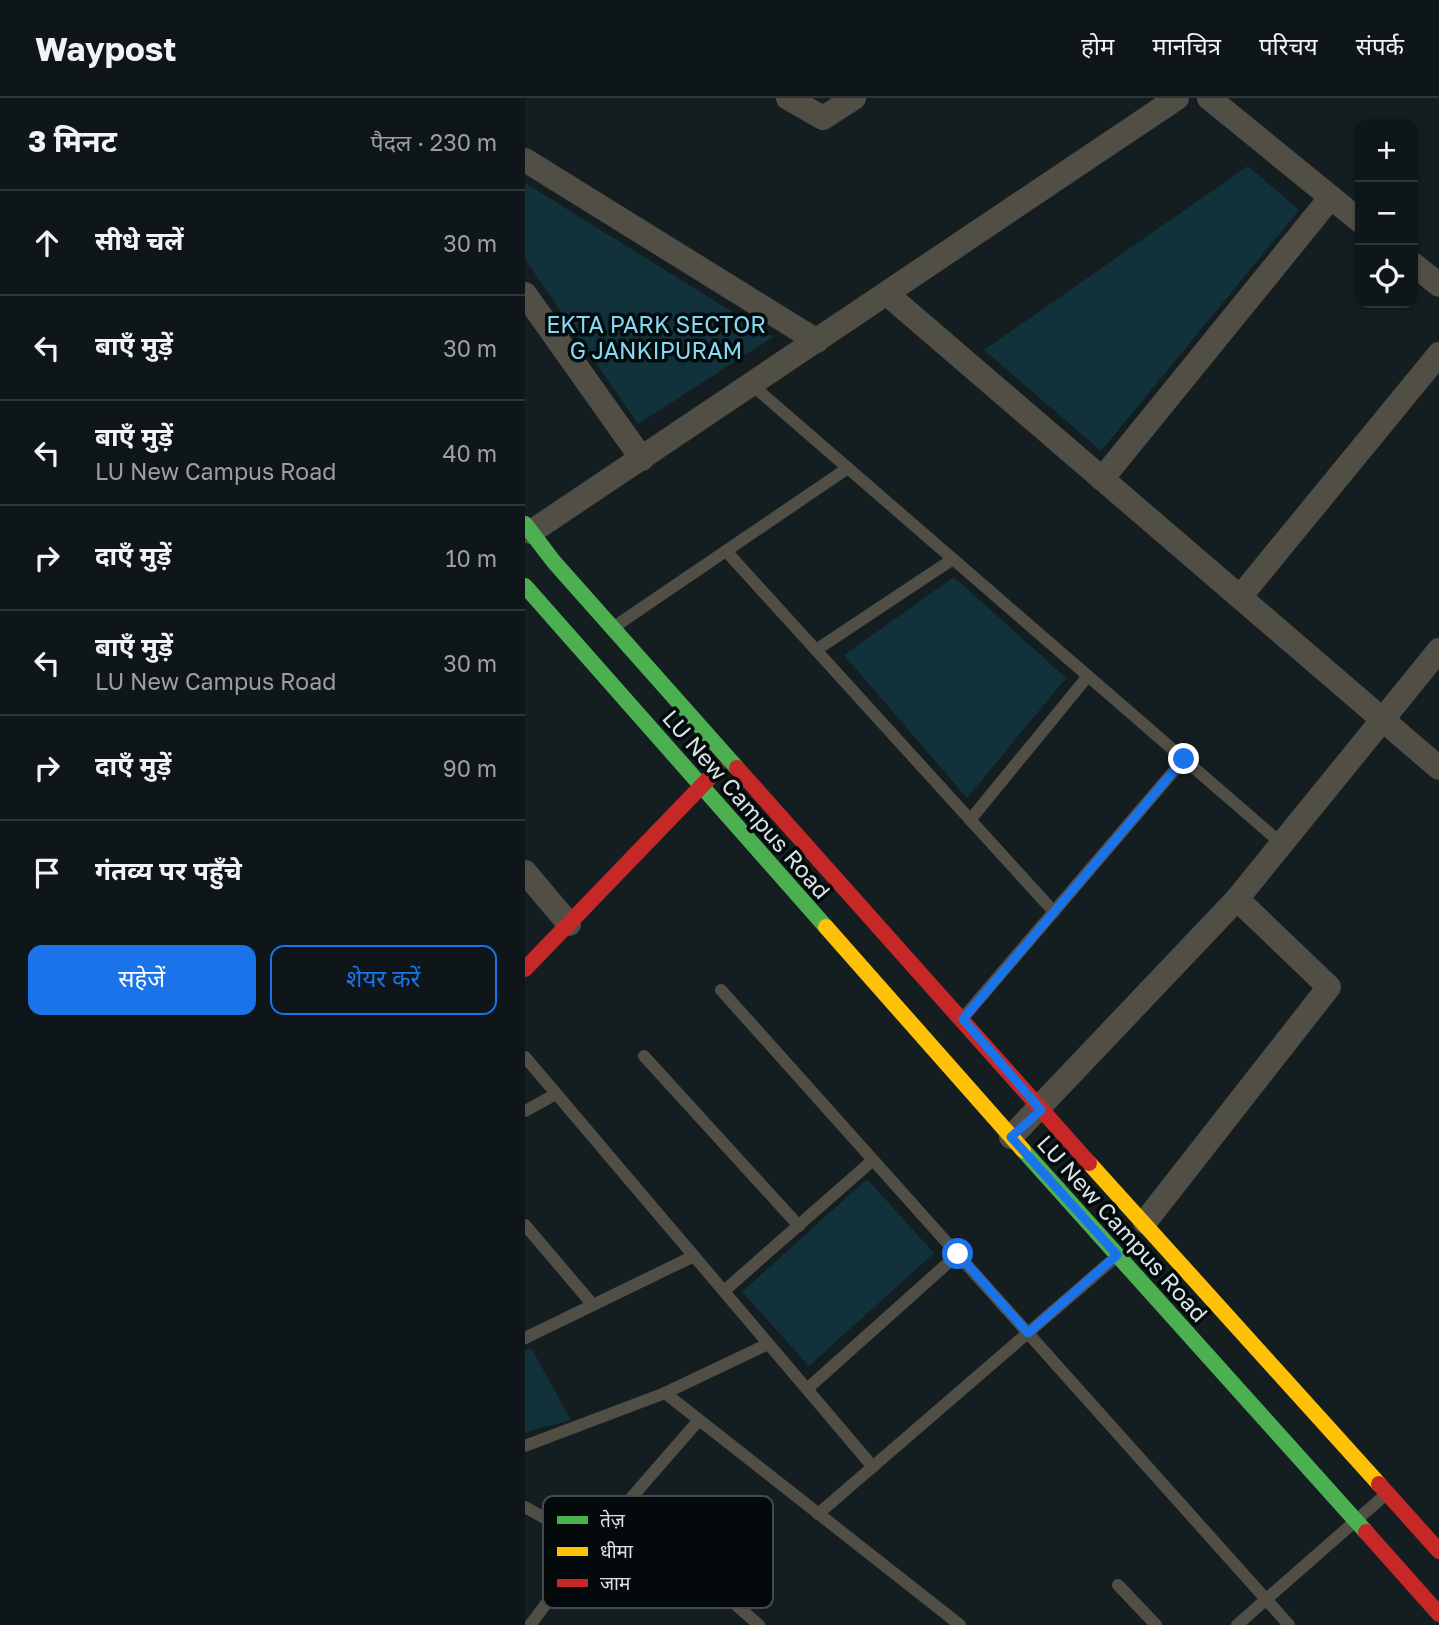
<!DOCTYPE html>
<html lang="hi">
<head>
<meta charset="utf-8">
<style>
	body { margin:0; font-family:"Golos Text","Noto Sans Devanagari",sans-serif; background:#181f22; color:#f1f3f6 }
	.controls { position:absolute; right:21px; top:21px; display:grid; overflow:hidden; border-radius:14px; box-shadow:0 2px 5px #0004 }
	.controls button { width:63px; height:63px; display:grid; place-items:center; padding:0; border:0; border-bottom:2px solid #2f3538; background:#0f1619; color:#f1f3f6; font:35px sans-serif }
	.stop { position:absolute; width:21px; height:21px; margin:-16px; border:5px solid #1a73e8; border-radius:50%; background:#fff }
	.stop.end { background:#1a73e8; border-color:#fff; box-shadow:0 2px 7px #0008 }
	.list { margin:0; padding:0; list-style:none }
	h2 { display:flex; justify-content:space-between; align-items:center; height:91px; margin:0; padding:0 28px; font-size:30px }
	h2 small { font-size:23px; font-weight:400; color:#9b9fa2 }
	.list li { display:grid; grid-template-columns:46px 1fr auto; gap:21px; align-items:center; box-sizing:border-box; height:105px; padding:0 28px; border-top:2px solid #2f3538 }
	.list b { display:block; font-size:26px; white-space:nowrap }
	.list p { margin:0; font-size:23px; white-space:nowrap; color:#9b9fa2 }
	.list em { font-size:23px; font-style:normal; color:#9b9fa2 }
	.actions { display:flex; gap:14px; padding:21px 28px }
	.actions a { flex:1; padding:16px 0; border:2px solid #1a73e8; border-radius:14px; text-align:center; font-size:24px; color:#1a73e8 }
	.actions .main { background:#1a73e8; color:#fff }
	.icon { flex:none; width:38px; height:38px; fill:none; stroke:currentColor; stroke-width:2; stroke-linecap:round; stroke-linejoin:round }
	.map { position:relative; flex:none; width:914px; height:1527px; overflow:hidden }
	header { display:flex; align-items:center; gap:42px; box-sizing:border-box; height:98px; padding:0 35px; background:#0f1619; border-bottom:2px solid #2f3538 }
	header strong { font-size:33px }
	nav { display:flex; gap:38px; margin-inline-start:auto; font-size:24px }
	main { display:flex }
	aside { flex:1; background:#0f1619 }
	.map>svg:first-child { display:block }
	.green { fill:#11323b }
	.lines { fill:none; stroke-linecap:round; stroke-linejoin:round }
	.lane { stroke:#514e45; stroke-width:12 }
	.street { stroke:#514e45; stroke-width:24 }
	.fast { stroke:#4caf50; stroke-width:16 }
	.slow { stroke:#ffc107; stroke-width:16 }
	.jam { stroke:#c62828; stroke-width:16 }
	.route { stroke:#1a73e8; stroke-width:9 }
	.labels { text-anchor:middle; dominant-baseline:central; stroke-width:7; stroke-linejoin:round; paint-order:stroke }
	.park-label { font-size:23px; fill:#85daf3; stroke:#04090b }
	.street-label { font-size:23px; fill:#d8e3e6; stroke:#04090b }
	.key { fill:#04090b; stroke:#444a4d; stroke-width:2 }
	.key-label { font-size:19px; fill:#d8e3e6 }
</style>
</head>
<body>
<header>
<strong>Waypost</strong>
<nav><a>होम</a><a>मानचित्र</a><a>परिचय</a><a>संपर्क</a></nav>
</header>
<main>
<aside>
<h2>3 मिनट<small>पैदल · 230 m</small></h2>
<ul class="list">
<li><svg class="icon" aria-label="ahead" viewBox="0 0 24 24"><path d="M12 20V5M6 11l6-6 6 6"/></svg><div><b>सीधे चलें</b></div><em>30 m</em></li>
<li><svg class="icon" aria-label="left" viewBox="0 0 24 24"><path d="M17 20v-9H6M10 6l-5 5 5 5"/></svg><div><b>बाएँ मुड़ें</b></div><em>30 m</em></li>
<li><svg class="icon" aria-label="left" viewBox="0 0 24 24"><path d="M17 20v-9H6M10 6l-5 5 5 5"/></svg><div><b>बाएँ मुड़ें</b><p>LU New Campus Road</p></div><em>40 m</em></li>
<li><svg class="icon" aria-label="right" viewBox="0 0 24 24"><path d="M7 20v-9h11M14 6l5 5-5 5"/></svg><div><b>दाएँ मुड़ें</b></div><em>10 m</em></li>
<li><svg class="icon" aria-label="left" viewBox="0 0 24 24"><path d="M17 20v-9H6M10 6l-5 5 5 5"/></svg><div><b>बाएँ मुड़ें</b><p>LU New Campus Road</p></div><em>30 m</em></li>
<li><svg class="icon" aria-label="right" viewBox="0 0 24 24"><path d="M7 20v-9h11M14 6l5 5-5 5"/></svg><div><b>दाएँ मुड़ें</b></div><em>90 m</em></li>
<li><svg class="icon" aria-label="arrive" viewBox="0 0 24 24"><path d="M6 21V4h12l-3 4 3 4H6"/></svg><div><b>गंतव्य पर पहुँचे</b></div></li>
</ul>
<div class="actions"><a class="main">सहेजें</a><a>शेयर करें</a></div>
</aside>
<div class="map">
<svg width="914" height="1527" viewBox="0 0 914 1527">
	<rect width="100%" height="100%" fill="#141e21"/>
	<g class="green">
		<polygon points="723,68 774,112 576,353 459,252"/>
		<polygon points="0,85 248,239 113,326 0,161"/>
		<polygon points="429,479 541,580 442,700 319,557"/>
		<polygon points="342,1081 409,1155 284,1268 217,1194"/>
		<polygon points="6,1250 46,1322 0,1334 0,1253"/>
	</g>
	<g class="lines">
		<g class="lane">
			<polyline points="227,287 757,746"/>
			<polyline points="201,453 529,814"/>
			<polyline points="89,529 323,370"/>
			<polyline points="291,552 428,461"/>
			<polyline points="445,722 563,578"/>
			<polyline points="196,892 764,1527"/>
			<polyline points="438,920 659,661"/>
			<polyline points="119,958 274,1128"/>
			<polyline points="0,959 348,1369"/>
			<polyline points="0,1013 31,996"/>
			<polyline points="0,1127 68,1207"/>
			<polyline points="199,1193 348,1062"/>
			<polyline points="0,1240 169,1158"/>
			<polyline points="282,1291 433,1156"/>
			<polyline points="140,1295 435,1527"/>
			<polyline points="0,1348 140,1295 243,1246"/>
			<polyline points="0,1409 66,1446"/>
			<polyline points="293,1416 592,1158"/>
			<polyline points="593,1487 631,1527"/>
			<polyline points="203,1500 234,1527"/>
			<polyline points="5,1527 66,1446 174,1322"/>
			<polyline points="712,1527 859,1398"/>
		</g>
		<g class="street">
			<polyline points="263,0 298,20 329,0"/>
			<polyline points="684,0 835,123"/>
			<polyline points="0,62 292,243"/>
			<polyline points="888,166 914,187"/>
			<polyline points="0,196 117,361"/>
			<polyline points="362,196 914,670"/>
			<polyline points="577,381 806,99"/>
			<polyline points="6,434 652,0"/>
			<polyline points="715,499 914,256"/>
			<polyline points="0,774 44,826"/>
			<polyline points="486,1039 712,801 914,552"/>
			<polyline points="620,1124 804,889 712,801"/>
		</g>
		<g class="fast">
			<polyline points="0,426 29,464 212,670"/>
			<polyline points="0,488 301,829"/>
			<polyline points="498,1052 841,1434"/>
		</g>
		<g class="slow">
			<polyline points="301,829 498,1052"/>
			<polyline points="564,1065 854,1386"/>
		</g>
		<g class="jam">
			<polyline points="212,670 564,1065"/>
			<polyline points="0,871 192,672"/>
			<polyline points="854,1386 914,1453"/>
			<polyline points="841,1434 914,1516"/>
		</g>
	</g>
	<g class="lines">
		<polyline class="route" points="433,1156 503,1235 592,1157 486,1039 516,1012 438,921 659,661"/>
	</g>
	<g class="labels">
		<g class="park-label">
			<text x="131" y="226">EKTA PARK SECTOR<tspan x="131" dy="26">G JANKIPURAM</tspan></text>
		</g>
		<g class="street-label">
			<text transform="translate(222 706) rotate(49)">LU New Campus Road</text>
			<text transform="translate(598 1130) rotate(48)">LU New Campus Road</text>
		</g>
	</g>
	<rect x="18" y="1398" width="230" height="112" rx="10" class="key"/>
	<rect x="32" y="1418" width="31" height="8" fill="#4caf50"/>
	<rect x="32" y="1449" width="31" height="9" fill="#ffc107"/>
	<rect x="32" y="1481" width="31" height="8" fill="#c62828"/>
	<g class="key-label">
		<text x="75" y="1429">तेज़</text>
		<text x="75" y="1460">धीमा</text>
		<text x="75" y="1492">जाम</text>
	</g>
</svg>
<div class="controls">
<button>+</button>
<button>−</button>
<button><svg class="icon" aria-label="locate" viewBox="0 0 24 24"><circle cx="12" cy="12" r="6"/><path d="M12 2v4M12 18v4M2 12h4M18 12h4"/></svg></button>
</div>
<div class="stop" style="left:433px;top:1156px"></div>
<div class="stop end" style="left:659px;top:661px"></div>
</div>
</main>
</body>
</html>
